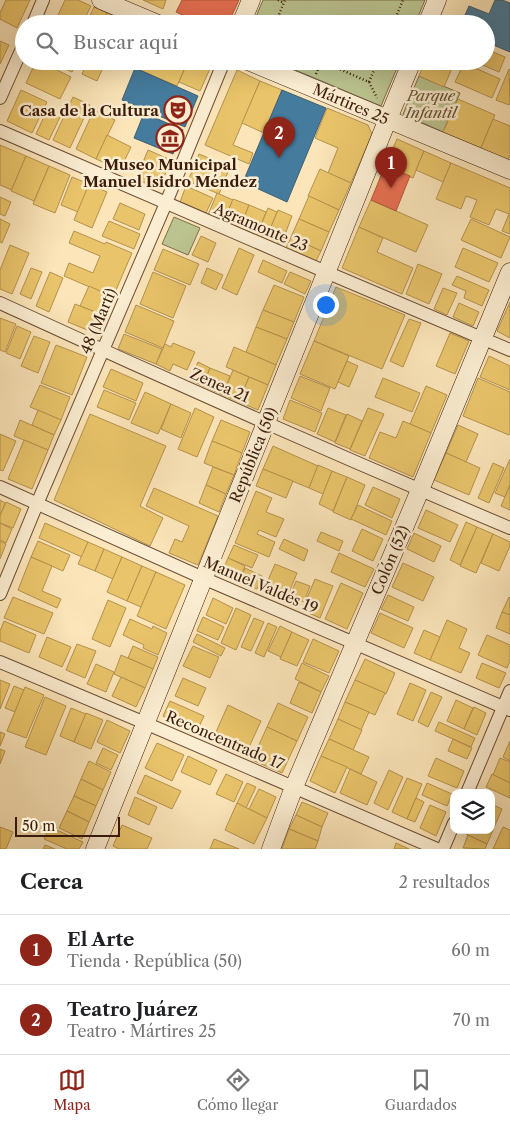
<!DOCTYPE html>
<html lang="es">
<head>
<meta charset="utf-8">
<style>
	body { margin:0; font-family:"Libre Caslon Text",serif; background:#f6f6f6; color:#202124 }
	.controls { position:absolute; right:15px; bottom:15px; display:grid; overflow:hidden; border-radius:10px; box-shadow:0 5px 20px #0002 }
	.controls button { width:45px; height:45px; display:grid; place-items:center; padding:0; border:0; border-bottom:1px solid #e0e0e0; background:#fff; color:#202124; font:25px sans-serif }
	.scale { position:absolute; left:15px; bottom:12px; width:105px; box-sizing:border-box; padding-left:5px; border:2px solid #3b1c0a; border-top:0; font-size:14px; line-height:18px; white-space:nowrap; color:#3b1c0a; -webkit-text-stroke:4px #fceed2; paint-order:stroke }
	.you { position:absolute; left:325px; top:304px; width:18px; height:18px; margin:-12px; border:4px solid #fff; border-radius:50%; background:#1a73e8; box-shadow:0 0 0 8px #1a73e833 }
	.badge { display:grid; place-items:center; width:32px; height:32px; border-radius:50%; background:#8f2418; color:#fff; font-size:16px; font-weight:700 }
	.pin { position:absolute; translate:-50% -41px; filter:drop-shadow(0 1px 2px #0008) }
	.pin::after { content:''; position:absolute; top:26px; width:18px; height:15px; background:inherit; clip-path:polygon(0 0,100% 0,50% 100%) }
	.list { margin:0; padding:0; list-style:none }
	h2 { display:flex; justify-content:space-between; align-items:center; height:65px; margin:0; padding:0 20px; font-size:21px }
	h2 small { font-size:16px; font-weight:400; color:#757577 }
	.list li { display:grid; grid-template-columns:32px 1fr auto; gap:15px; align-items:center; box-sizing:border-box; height:70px; padding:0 20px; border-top:1px solid #e0e0e0 }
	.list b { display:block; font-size:19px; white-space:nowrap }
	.list p { margin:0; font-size:16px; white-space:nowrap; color:#757577 }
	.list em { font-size:16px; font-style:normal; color:#757577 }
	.icon { flex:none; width:28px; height:28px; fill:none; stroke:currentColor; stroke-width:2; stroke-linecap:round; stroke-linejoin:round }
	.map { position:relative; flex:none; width:510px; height:849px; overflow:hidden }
	.search { position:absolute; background:#fff; box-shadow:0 5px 20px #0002; left:15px; right:15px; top:15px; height:55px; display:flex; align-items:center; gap:12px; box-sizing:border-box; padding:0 18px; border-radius:28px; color:#757577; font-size:19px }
	.sheet { height:205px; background:#fff }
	nav { display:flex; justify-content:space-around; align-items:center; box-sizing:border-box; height:70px; border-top:1px solid #e0e0e0; background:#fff; font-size:14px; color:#757577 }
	nav a { display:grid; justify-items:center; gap:2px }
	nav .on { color:#8f2418 }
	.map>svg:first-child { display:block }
	.green { fill:#bcc591; stroke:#7c704e }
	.homes { fill:#e9c46a; stroke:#b5924d }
	.shops { fill:#e76f51; stroke:#b3563c }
	.public { fill:#457b9d; stroke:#425e71 }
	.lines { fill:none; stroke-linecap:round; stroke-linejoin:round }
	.street-casing { stroke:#6b4e36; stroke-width:14 }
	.secondary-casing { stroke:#3b1c0a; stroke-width:19 }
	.path { stroke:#3b1c0a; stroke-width:2.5; stroke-dasharray:1 2.5; stroke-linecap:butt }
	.street { stroke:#fceed2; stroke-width:12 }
	.secondary { stroke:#fceed2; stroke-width:18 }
	.labels { text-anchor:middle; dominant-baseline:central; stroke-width:5; stroke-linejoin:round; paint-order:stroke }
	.park-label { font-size:15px; font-style:italic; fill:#624f32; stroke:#fceed2 }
	.street-label { font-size:15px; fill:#3b1c0a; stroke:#fceed2 }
	.poi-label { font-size:15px; font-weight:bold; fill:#3b1c0a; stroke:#fceed2; text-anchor:end }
</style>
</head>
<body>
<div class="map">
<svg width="510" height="849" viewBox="0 0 510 849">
	<rect width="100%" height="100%" fill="#fbe5b9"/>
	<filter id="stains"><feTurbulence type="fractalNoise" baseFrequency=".004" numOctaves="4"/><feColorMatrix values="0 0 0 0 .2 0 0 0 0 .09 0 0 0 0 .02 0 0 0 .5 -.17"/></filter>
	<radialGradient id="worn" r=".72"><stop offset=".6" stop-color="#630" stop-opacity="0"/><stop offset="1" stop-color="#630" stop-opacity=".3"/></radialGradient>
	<g class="green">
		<polygon points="263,0 425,0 415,24 253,24"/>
		<polygon points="274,61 400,61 381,106"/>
		<polygon points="419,76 460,93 443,132 403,114"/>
		<polygon points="174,217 200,228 188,255 162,244"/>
	</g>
	<g class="homes">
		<polygon points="6,0 30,0 17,28 0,19 0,13"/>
		<polygon points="65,0 78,0 91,6 82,24 54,24"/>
		<polygon points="143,0 166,0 163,9"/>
		<polygon points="94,7 107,13 102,24 86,24"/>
		<polygon points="107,13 121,19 119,24 102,24"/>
		<polygon points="0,41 9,45 0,64"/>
		<polygon points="486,49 505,57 499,72 473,61 486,61"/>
		<polygon points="36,61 39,61 71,77 60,99 26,83"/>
		<polygon points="48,61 77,61 72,72"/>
		<polygon points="88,61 106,61 97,81 82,74"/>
		<polygon points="138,61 188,61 177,86 135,68"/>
		<polygon points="188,61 213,62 200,91 179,82"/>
		<polygon points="425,61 455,61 444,87 419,76"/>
		<polygon points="464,63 500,79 492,98 455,82"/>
		<polygon points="509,69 510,102 509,105 496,100"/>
		<polygon points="237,70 260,81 233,145 253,153 249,164 205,145"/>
		<polygon points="260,81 282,90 264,133 242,123"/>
		<polygon points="21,90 47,102 32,133 7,121"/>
		<polygon points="73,97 90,105 70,148 53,140"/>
		<polygon points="458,99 495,115 481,148 443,132"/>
		<polygon points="48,108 61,115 49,140 36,134"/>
		<polygon points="327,108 368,125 372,134 351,183 328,173 338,148 315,138"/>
		<polygon points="94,110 115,120 96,159 76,149"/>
		<polygon points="493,119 510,126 510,155 508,160 481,148"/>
		<polygon points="107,135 131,147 120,170 96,159"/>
		<polygon points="397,139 424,151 413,178 385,166"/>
		<polygon points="0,145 26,156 12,190 0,185"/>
		<polygon points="148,150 171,160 159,189 136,179"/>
		<polygon points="424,151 451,163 443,182 416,170"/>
		<polygon points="199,154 230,167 219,194 188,181"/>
		<polygon points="26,156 49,166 34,201 11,191"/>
		<polygon points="451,163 510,188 510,234 502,231 509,214 496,209 489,225 470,217 477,200 466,196 461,209 436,199"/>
		<polygon points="49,166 70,175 55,213 33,204"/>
		<polygon points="320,169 351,183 339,210 308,196"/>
		<polygon points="72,177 89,184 78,212 61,205"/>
		<polygon points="89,184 107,192 92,228 74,220"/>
		<polygon points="186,186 213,198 206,213 180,202"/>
		<polygon points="217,193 233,200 224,221 208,215"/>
		<polygon points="309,196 339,210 329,232 299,219"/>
		<polygon points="0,197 11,202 5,216 0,214"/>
		<polygon points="233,199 249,205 240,228 224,221"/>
		<polygon points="371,200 428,225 416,252 359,227"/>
		<polygon points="120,203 145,214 139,230 113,219"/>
		<polygon points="249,205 266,212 257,235 240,228"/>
		<polygon points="268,208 277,212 266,239 257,235"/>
		<polygon points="278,210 292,216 281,245 266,239"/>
		<polygon points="0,219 10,224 2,243 0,242"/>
		<polygon points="299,219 329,232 321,251 291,237"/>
		<polygon points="471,219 510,237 501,258 461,240"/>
		<polygon points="109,221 140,234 134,249 102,236"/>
		<polygon points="359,227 383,238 377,252 413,268 402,294 342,268"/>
		<polygon points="74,231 105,244 106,242 132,253 113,297 64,276 69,263 93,273 100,256 69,243"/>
		<polygon points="201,236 216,243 208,262 192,255"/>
		<polygon points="291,237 321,251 316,261 286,248"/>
		<polygon points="10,245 29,253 12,294 0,289 0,270"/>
		<polygon points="239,248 254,255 237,295 222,288"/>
		<polygon points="463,248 498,263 489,282 455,267"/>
		<polygon points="163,249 199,264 190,285 154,270"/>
		<polygon points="263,260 287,271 282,283 258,272"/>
		<polygon points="418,264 442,274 429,304 406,294"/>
		<polygon points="31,268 42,272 31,299 20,294"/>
		<polygon points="207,268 223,275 216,290 201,283"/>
		<polygon points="50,272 63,278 49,312 36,306"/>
		<polygon points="153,272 186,286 173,318 140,304"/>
		<polygon points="290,272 311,281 305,294 284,284"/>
		<polygon points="457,276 489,290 482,306 464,298 466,291 452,285"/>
		<polygon points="274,285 304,297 294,322 263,310"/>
		<polygon points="89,286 113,297 105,316 80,306"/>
		<polygon points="336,287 405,315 382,369 314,341"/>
		<polygon points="443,288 457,293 447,315 434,309"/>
		<polygon points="510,302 510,338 497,331"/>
		<polygon points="459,303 479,312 473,326 453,317"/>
		<polygon points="75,304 105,316 97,334 68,322"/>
		<polygon points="136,305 174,321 163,348 125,332"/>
		<polygon points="263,310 294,322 287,339 256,327"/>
		<polygon points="0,318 16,324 5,352 0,350"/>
		<polygon points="409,319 421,323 403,367 390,361"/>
		<polygon points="17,326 31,332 20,359 6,353"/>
		<polygon points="256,327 287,339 276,365 246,352"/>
		<polygon points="450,333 469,341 455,374 436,366"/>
		<polygon points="124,334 162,349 156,364 118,349"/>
		<polygon points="34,336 50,342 38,373 21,366"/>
		<polygon points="314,341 349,356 335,389 300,374"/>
		<polygon points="173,343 195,352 187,370 173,364 170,371 156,364 165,344 171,347"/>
		<polygon points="56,345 87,357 72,395 41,383"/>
		<polygon points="234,347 276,365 268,385 226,367"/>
		<polygon points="489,356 510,366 510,390 480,377"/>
		<polygon points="347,361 358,366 349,387 338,382"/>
		<polygon points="198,362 210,368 203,386 190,380"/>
		<polygon points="210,368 230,376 223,395 203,386"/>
		<polygon points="111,369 143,383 136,401 103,387"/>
		<polygon points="233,370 249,377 239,402 223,395"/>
		<polygon points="300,376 330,388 321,411 291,398"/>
		<polygon points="249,377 268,385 258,410 239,402"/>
		<polygon points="383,378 420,393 412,412 375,397"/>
		<polygon points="478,378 510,392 510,433 509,435 463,416"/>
		<polygon points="40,385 70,397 61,420 30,407"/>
		<polygon points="426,386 447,395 431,433 410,424"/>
		<polygon points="104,390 136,403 129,420 97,407"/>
		<polygon points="145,392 171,404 158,434 131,423"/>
		<polygon points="290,400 322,413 315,432 283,419"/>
		<polygon points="171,404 191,413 181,438 161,429"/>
		<polygon points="195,408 214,417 197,457 178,449"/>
		<polygon points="328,408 346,415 335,442 317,434"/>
		<polygon points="368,408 384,414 365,456 350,450"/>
		<polygon points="38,410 61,420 54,435 32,425"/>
		<polygon points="90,414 166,446 140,506 163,518 150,546 54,500"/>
		<polygon points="347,414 362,421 350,449 335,443"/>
		<polygon points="20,420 54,435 48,450 14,436"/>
		<polygon points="221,420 250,432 242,453 212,441"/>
		<polygon points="403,421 431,433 413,477 369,458 380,432 396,438"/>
		<polygon points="458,425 478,434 466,462 446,453"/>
		<polygon points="0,434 16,441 3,471 0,470"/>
		<polygon points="24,440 48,450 32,489 8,479"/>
		<polygon points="212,441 242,453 234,475 204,463"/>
		<polygon points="273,446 318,466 309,488 263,469"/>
		<polygon points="446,453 480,468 469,495 434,480"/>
		<polygon points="510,459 510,485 505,497 495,493"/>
		<polygon points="493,463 504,468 489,503 478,498"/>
		<polygon points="318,465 332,471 323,494 309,488"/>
		<polygon points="213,467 234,475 226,494 206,485"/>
		<polygon points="263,469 293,481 286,498 256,486"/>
		<polygon points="332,471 347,477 333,511 319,504"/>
		<polygon points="347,477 365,485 351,520 333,512"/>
		<polygon points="206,485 226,494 219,512 199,503"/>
		<polygon points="510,485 510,510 501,506"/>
		<polygon points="373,487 400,499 392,518 365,505"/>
		<polygon points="154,488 218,516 198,565 169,553 175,539 182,542 189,526 146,506"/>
		<polygon points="256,491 272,498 266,512 284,519 276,537 259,530 257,534 275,542 269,557 235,543"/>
		<polygon points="0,500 5,503 0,516"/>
		<polygon points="6,502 21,509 13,528 0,523 0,516"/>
		<polygon points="358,505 392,521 386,535 351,519"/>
		<polygon points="426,510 458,525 450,542 418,528"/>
		<polygon points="466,522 477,527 460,565 450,560"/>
		<polygon points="0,523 12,529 6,543 0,540"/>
		<polygon points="45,523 88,542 82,557 39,538"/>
		<polygon points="477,527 493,534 476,573 460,566"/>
		<polygon points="362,529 383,539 373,561 352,551"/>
		<polygon points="321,532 343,541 339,551 317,541"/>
		<polygon points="414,533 441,546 434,562 407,549"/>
		<polygon points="493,534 510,542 510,546 499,571 481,563"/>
		<polygon points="284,539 308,550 304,561 279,549"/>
		<polygon points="0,541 6,544 0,559"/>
		<polygon points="38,541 70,555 63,571 31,557"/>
		<polygon points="88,542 104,549 95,571 78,564"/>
		<polygon points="234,545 258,555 252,568 228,558"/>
		<polygon points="104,549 122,557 113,579 95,571"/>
		<polygon points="339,553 374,569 365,587 331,572"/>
		<polygon points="31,557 52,566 42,591 61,599 57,608 18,590"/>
		<polygon points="122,557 142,566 127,601 107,592"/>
		<polygon points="228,558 245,566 239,582 221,575"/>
		<polygon points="403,563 434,577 423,601 392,587"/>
		<polygon points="275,564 297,573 285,602 263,592"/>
		<polygon points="142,566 156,572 141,607 127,601"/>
		<polygon points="245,568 262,576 257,589 240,582"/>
		<polygon points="156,572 185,585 166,629 137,616"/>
		<polygon points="315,579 333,586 320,618 302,610"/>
		<polygon points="296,581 310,586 304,602 290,596"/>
		<polygon points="341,583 363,593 347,629 325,619"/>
		<polygon points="388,595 414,607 408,621 381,609"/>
		<polygon points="13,597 53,613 44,634 4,618"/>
		<polygon points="509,597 510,598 510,615 502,612"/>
		<polygon points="213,598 233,608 226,624 206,615"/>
		<polygon points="108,600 126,608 110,647 92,639"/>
		<polygon points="236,608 251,615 236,650 221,643"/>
		<polygon points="502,612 510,615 510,634 496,628"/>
		<polygon points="380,613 413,628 404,648 371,633"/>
		<polygon points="203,617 224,627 218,640 197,631"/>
		<polygon points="254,618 264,622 251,651 241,647"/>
		<polygon points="130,619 152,629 153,626 167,633 158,655 143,648 144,645 123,635"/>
		<polygon points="447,620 467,629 459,648 470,653 461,673 430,660"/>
		<polygon points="4,621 36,635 29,653 0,641 0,631"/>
		<polygon points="268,623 277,627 264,657 255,653"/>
		<polygon points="280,626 292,632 281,657 268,651"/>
		<polygon points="424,630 440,637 430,660 414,653"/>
		<polygon points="292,632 309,640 297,666 280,659"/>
		<polygon points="197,634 225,648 221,656 193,642"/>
		<polygon points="487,635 510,645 510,661 507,668 478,655"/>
		<polygon points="47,637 71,647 62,667 39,657"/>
		<polygon points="313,639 339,651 329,673 303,662"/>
		<polygon points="77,644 96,651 85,678 66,670"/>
		<polygon points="133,646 158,657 153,669 128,658"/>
		<polygon points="193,646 219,657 210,678 183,666"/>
		<polygon points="121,655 153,669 145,688 114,674"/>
		<polygon points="365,659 395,673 386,694 355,680"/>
		<polygon points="302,663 329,676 321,692 295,679"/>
		<polygon points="482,663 506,673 499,688 476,678"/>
		<polygon points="96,664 114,672 106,692 87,684"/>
		<polygon points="121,677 145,688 136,707 112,696"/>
		<polygon points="183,678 206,688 198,706 175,696"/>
		<polygon points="0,680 10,684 0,709"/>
		<polygon points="355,680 385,693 375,715 345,702"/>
		<polygon points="299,682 321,692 312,713 290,703"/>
		<polygon points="410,683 426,690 413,721 397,714"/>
		<polygon points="14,686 24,690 15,712 5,708"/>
		<polygon points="25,687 44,695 26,738 7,731"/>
		<polygon points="431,692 442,697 428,727 418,722"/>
		<polygon points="45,697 66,706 46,755 25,747"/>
		<polygon points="456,700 473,708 464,729 447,721"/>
		<polygon points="170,701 204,716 197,731 163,716"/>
		<polygon points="345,702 369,712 361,730 338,719"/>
		<polygon points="278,703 308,717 297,741 267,727"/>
		<polygon points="228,705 261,721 245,756 212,741"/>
		<polygon points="474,707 486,713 477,735 464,729"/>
		<polygon points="71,708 86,714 74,742 60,736"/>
		<polygon points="86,713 103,720 91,749 74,742"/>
		<polygon points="338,719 362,730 353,750 329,739"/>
		<polygon points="107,720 130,731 120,753 97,742"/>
		<polygon points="439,722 475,738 471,747 435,731"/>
		<polygon points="267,727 297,741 282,773 252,760"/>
		<polygon points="0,732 5,734 0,746"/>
		<polygon points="329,739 369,757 361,774 321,756"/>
		<polygon points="453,739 472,748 467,759 448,751"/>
		<polygon points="510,741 510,761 503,757"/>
		<polygon points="157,743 184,755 172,781 145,768"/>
		<polygon points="103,748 118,755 111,770 96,763"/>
		<polygon points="0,749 5,751 0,764"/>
		<polygon points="188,756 217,770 210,785 181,772"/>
		<polygon points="321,756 347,767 335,793 310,781"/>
		<polygon points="436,758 464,771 457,788 428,776"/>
		<polygon points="500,758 510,762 510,783 493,775"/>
		<polygon points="89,761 111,772 103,790 81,779"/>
		<polygon points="350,769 377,782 367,805 340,793"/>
		<polygon points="389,770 403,777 388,810 374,803"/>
		<polygon points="226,774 243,782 234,802 216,794"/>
		<polygon points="492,774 510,783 510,798 486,787"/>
		<polygon points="145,775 181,791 172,809 137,793"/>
		<polygon points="407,778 422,784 407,819 392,812"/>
		<polygon points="81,779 103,790 96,806 74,796"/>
		<polygon points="247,783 256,787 246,808 237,803"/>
		<polygon points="427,783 452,794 447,806 422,795"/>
		<polygon points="259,789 276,797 267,818 249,809"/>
		<polygon points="74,796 96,806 89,822 67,811"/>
		<polygon points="135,797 157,807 149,825 128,815"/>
		<polygon points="416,798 424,802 415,822 407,819"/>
		<polygon points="302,802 328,813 322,827 296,815"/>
		<polygon points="237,803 267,818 254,844 225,830"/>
		<polygon points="491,804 502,809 487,844 466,834 467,830 491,830"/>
		<polygon points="430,805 446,812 436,836 420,828"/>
		<polygon points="67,811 89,822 82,839 59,828"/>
		<polygon points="296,815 322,827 318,841 289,829"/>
		<polygon points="122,825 152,838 147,849 119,849 113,846"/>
		<polygon points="0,827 13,832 6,849 0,849"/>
		<polygon points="50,827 83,842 79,849 67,849 44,839"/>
		<polygon points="503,827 510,830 510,849 493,849"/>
		<polygon points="289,829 318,841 315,849 282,849"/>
		<polygon points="468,835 487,844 485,849 463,848"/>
		<polygon points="214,839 239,849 210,849"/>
		<polygon points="396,843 409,849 394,849"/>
		<polygon points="45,845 55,849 43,849"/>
	</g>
	<g class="shops">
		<polygon points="182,0 239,0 228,24 202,24 176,12"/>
		<polygon points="385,166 410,176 396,211 371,200"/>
	</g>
	<g class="public">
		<polygon points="495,0 502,0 510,3 510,52 486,42 486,24 465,24 462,22 469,6 489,14"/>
		<polygon points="135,68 198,96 185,127 122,100"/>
		<polygon points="282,90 326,108 287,202 243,182"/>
		<polygon points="144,113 183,130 173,154 134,138"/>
	</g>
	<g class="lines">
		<g class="street-casing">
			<g id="street">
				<polyline points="33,24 43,0"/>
				<polyline points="0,98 24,44"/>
				<polyline points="0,131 340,278 510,350"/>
				<path d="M0 303C169 381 339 456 510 528"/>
				<polyline points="0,487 203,578 510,710"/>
				<polyline points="0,594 37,504 166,203 224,61"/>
				<polyline points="0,662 145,723 437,849"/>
				<polyline points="467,793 510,691"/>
				<polyline points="443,849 454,823"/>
			</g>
		</g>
		<g class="secondary-casing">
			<g id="secondary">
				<polyline points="101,0 158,24"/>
				<polyline points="241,24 251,0"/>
				<polyline points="427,24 437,0"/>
				<polyline points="248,61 510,170"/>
				<polyline points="95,849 383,131 412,61"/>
				<polyline points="271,849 294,787 420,490 510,272"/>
			</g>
		</g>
		<g class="path">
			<polyline points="278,0 284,3"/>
			<polyline points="275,24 285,0"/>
			<polyline points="393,24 403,0"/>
			<polyline points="321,61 369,82 377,98"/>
			<polyline points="316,74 321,61"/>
			<polyline points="369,82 378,61"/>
		</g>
		<use href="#street" class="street"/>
		<use href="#secondary" class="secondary"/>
	</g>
	<defs>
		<g id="theatre-ring" transform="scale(1.4375)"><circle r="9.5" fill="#fceed2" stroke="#8f2418" stroke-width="1.5"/><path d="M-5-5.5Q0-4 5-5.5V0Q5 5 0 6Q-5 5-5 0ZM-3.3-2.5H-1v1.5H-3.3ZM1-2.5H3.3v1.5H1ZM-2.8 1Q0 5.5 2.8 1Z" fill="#8f2418"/></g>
		<g id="museum-ring" transform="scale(1.4375)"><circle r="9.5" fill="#fceed2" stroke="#8f2418" stroke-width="1.5"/><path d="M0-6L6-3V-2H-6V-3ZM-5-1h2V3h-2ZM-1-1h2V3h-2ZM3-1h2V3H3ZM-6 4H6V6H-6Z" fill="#8f2418"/></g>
	</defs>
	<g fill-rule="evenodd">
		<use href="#theatre-ring" x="178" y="110"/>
		<use href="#museum-ring" x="170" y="138"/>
	</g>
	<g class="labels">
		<g class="park-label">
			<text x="431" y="95">Parque<tspan x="431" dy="17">Infantil</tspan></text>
		</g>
		<g class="street-label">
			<text transform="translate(351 104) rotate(23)">Mártires 25</text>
			<text transform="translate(261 227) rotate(23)">Agramonte 23</text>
			<text transform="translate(98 321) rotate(-67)">48 (Martí)</text>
			<text transform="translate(220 385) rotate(24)">Zenea 21</text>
			<text transform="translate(253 455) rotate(-68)">República (50)</text>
			<text transform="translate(390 560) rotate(-67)">Colón (52)</text>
			<text transform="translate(261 585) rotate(23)">Manuel Valdés 19</text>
			<text transform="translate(225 740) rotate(23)">Reconcentrado 17</text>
		</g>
		<g class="poi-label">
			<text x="159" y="110">Casa de la Cultura</text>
			<text x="170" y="164" text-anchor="middle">Museo Municipal<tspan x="170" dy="17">Manuel Isidro Méndez</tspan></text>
		</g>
	</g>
	<rect width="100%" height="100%" filter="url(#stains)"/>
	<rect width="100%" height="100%" fill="url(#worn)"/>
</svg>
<div class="controls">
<button><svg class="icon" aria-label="layers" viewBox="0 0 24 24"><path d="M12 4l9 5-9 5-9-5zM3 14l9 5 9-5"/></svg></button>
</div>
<div class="scale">50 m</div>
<div class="you"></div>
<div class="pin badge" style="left:391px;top:188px">1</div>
<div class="pin badge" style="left:279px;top:158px">2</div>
<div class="search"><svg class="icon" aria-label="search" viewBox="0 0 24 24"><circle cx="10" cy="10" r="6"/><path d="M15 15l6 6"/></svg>Buscar aquí</div>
</div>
<section class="sheet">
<h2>Cerca<small>2 resultados</small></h2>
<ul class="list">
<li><span class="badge">1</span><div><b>El Arte</b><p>Tienda · República (50)</p></div><em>60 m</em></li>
<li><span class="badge">2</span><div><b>Teatro Juárez</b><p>Teatro · Mártires 25</p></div><em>70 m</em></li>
</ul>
</section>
<nav>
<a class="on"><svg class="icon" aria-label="map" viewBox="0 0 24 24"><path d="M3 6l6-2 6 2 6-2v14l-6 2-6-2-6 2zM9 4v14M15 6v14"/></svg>Mapa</a>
<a><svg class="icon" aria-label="directions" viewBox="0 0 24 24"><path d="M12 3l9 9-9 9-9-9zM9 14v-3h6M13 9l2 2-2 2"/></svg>Cómo llegar</a>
<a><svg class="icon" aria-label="saved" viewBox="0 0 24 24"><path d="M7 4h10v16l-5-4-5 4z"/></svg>Guardados</a>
</nav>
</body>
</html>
